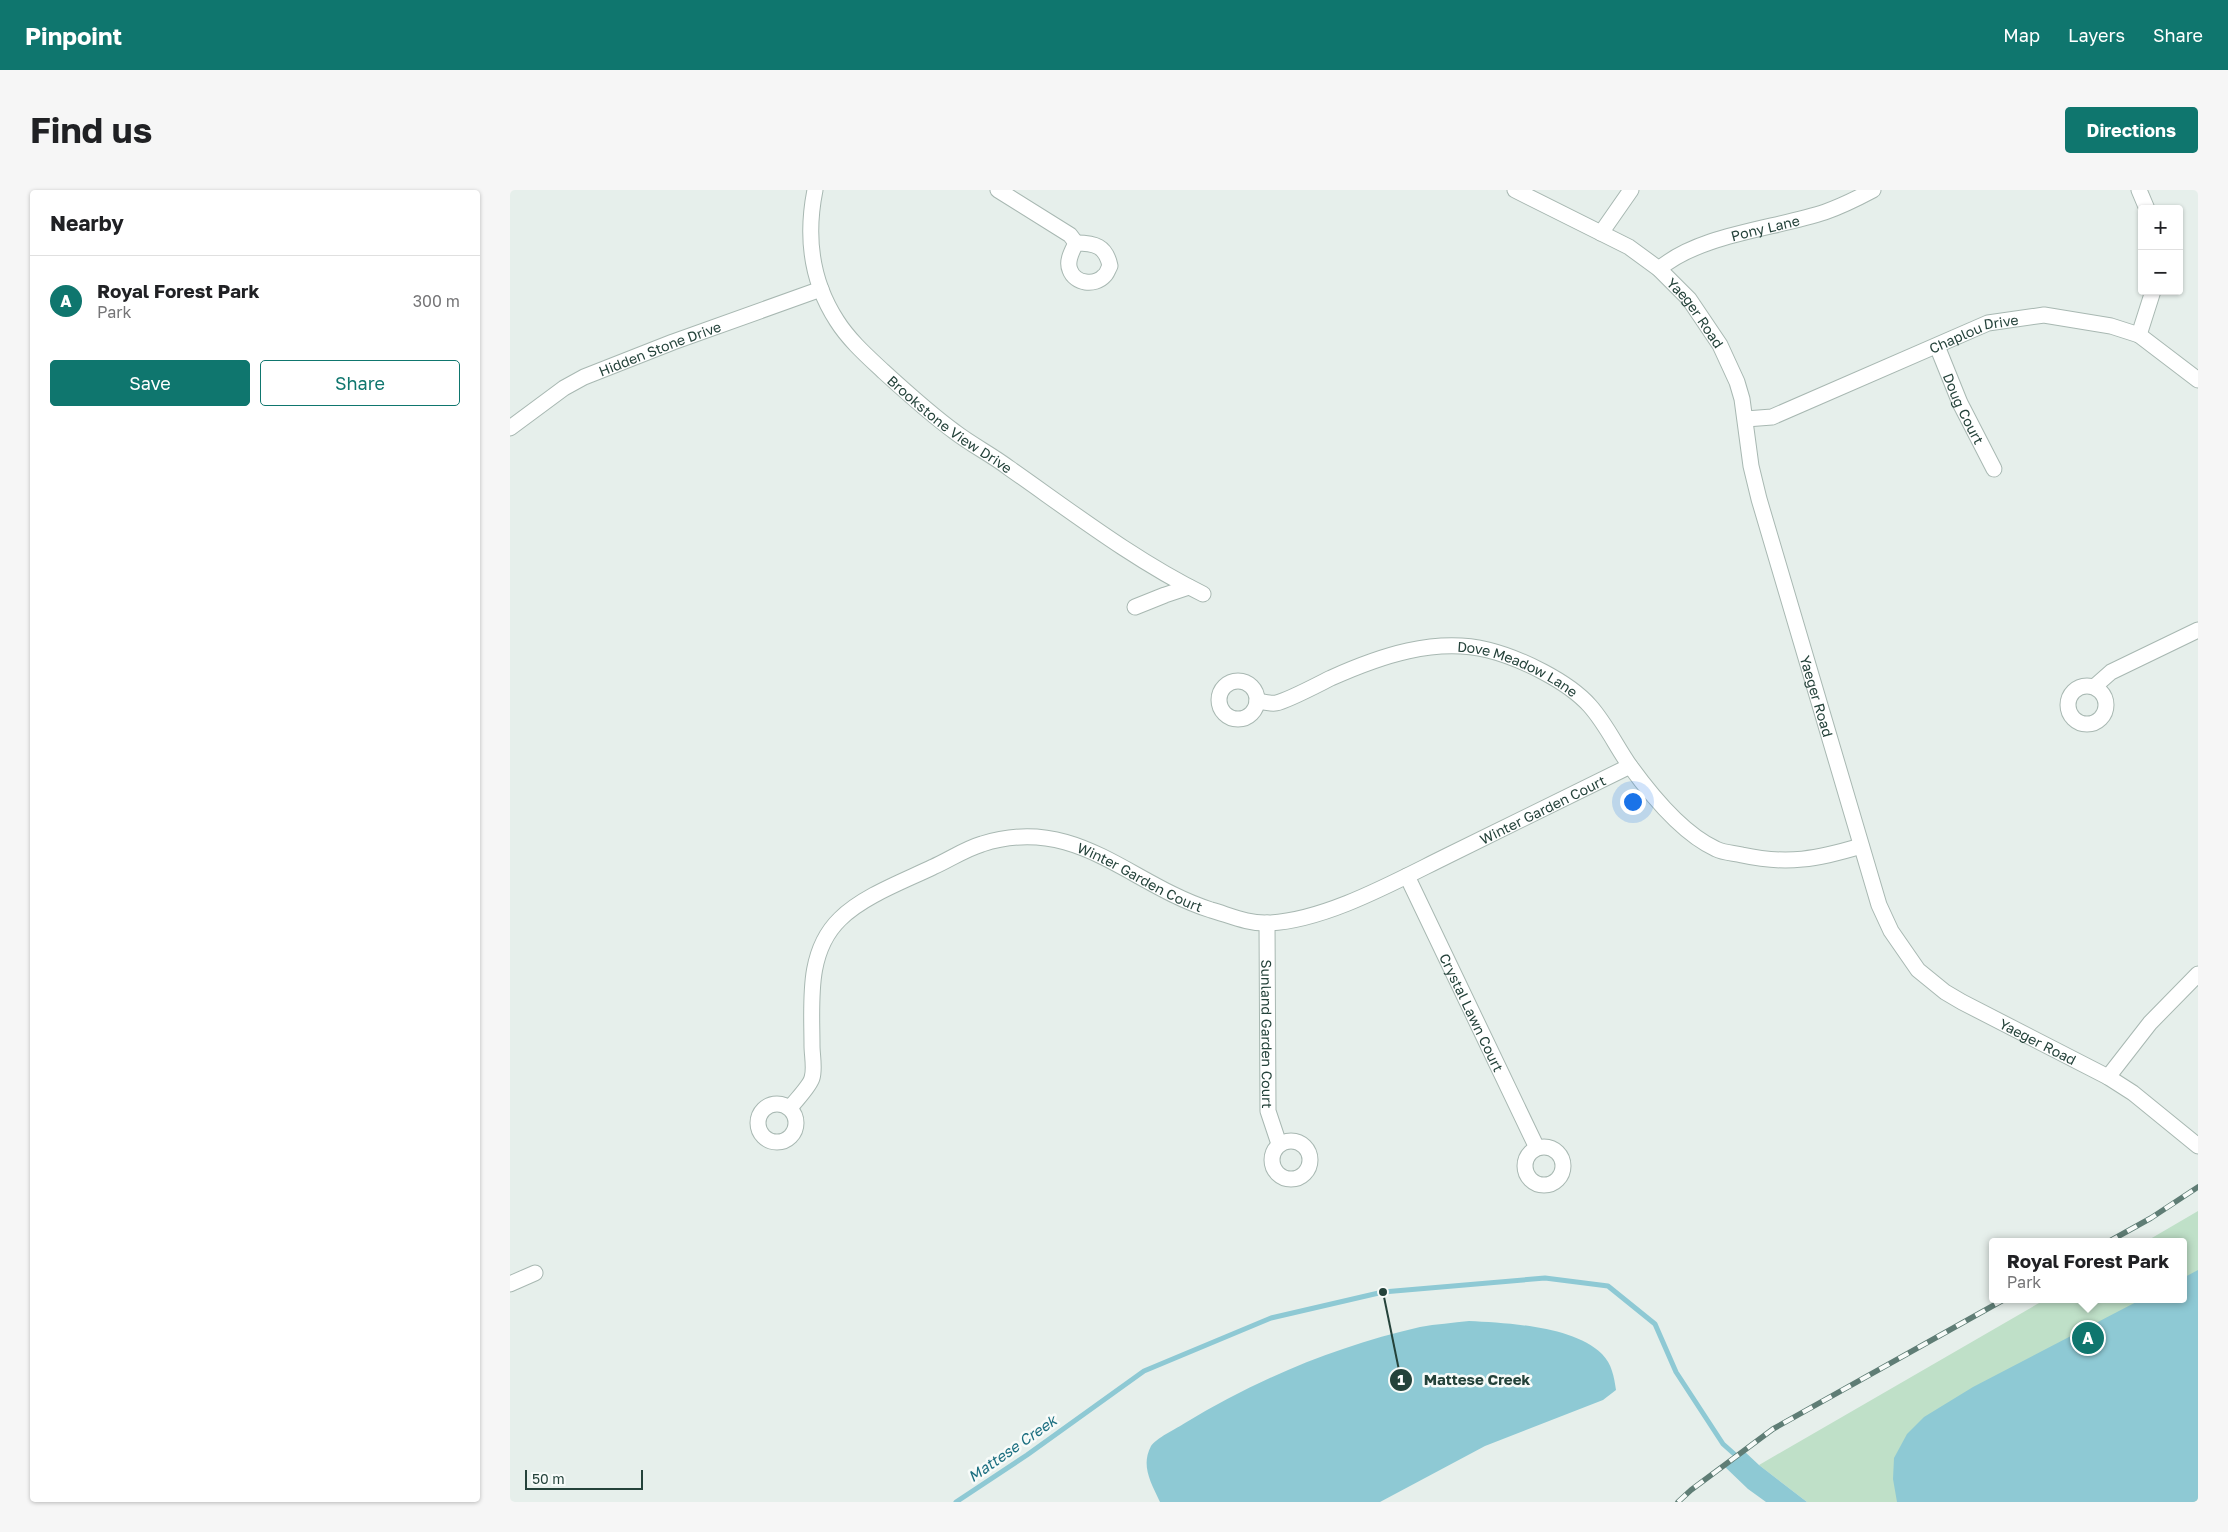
<!DOCTYPE html>
<html lang="en">
<head>
<meta charset="utf-8">
<style>
	body { margin:0; font-family:"Golos Text",sans-serif; background:#f6f6f6; color:#202124 }
	.controls { position:absolute; right:15px; top:15px; display:grid; overflow:hidden; border-radius:5px; box-shadow:0 1px 4px #0004 }
	.controls button { width:45px; height:45px; display:grid; place-items:center; padding:0; border:0; border-bottom:1px solid #e0e0e0; background:#fff; color:#202124; font:25px sans-serif }
	.scale { position:absolute; left:15px; bottom:12px; width:118px; box-sizing:border-box; padding-left:5px; border:2px solid #24423a; border-top:0; font-size:14px; line-height:18px; white-space:nowrap; color:#24423a; -webkit-text-stroke:4px #f7fbf9; paint-order:stroke }
	.you { position:absolute; left:1122px; top:611px; width:18px; height:18px; margin:-12px; border:4px solid #fff; border-radius:50%; background:#1a73e8; box-shadow:0 0 0 8px #1a73e833 }
	.badge { display:grid; place-items:center; width:32px; height:32px; border-radius:50%; background:#0f766e; color:#fff; font-size:16px; font-weight:700 }
	.pin { position:absolute; translate:-50% -50%; border:2px solid #fff; box-shadow:0 1px 5px #0006 }
	.popup { position:absolute; left:1479px; top:1048px; width:198px; height:65px; box-sizing:border-box; display:grid; place-content:center; border-radius:5px; background:#fff; filter:drop-shadow(0 1px 4px #0005); font-size:16px; white-space:nowrap; color:#757577 }
	.popup b { font-size:19px; color:#202124 }
	.popup::after { content:''; position:absolute; left:50%; top:100%; margin-left:-10px; border:10px solid transparent; border-top-color:#fff }
	.list { margin:0; padding:0; list-style:none }
	h2 { display:flex; justify-content:space-between; align-items:center; height:65px; margin:0; padding:0 20px; font-size:21px }
	h2 small { font-size:16px; font-weight:400; color:#757577 }
	.list li { display:grid; grid-template-columns:32px 1fr auto; gap:15px; align-items:center; box-sizing:border-box; height:90px; padding:0 20px; border-top:1px solid #e0e0e0 }
	.list b { display:block; font-size:19px; white-space:nowrap }
	.list p { margin:0; font-size:16px; white-space:nowrap; color:#757577 }
	.list em { font-size:16px; font-style:normal; color:#757577 }
	.actions { display:flex; gap:10px; padding:15px 20px }
	.actions a { flex:1; padding:11px 0; border:1px solid #0f766e; border-radius:5px; text-align:center; font-size:18px; color:#0f766e }
	.actions .main { background:#0f766e; color:#fff }
	.map { position:relative; flex:none; width:1688px; height:1312px; overflow:hidden; border-radius:5px }
	header { display:flex; align-items:center; gap:30px; box-sizing:border-box; height:70px; padding:0 25px; background:#0f766e; color:#fff }
	header strong { font-size:24px }
	nav { display:flex; gap:28px; margin-inline-start:auto; font-size:18px }
	.intro { display:flex; align-items:center; justify-content:space-between; box-sizing:border-box; height:120px; padding:0 30px }
	h1 { margin:0; font-size:35px }
	.button { padding:12px 22px; border-radius:5px; background:#0f766e; color:#fff; font-size:18px; font-weight:700 }
	main { display:flex; gap:30px; padding:0 30px }
	aside { flex:1; background:#fff; border-radius:5px; box-shadow:0 1px 4px #0004 }
	.map>svg:first-child { display:block }
	.green { fill:#bfe0c8 }
	.water { fill:#8ec9d4 }
	.lines { fill:none; stroke-linecap:round; stroke-linejoin:round }
	.stream { stroke:#8ec9d4; stroke-width:5 }
	.minor-casing { stroke:#a8b8b2; stroke-width:17 }
	.minor { stroke:#fff; stroke-width:15 }
	.rail-casing { stroke:#5f7d75; stroke-width:5.5 }
	.rail { stroke:#f7fbf9; stroke-width:4; stroke-dasharray:11; stroke-linecap:butt }
	.labels { text-anchor:middle; dominant-baseline:central; stroke-width:5; stroke-linejoin:round; paint-order:stroke }
	.street-label { font-size:14px; fill:#24423a; stroke:#f7fbf9 }
	.water-label { font-size:15px; font-style:italic; fill:#1c6f80; stroke:#f7fbf9 }
	.leader { fill:none; stroke:#24423a; stroke-width:2 }
	.callout-dot { fill:#24423a; stroke:#f7fbf9; stroke-width:2 }
	.mark-label { font-size:15px; text-anchor:middle; font-weight:bold; fill:#fff }
	.callout-label { font-size:15px; text-anchor:middle; font-weight:bold; fill:#24423a; stroke:#f7fbf9; stroke-width:5; stroke-linejoin:round; paint-order:stroke }
</style>
</head>
<body>
<header>
<strong>Pinpoint</strong>
<nav><a>Map</a><a>Layers</a><a>Share</a></nav>
</header>
<div class="intro"><h1>Find us</h1><a class="button">Directions</a></div>
<main>
<aside>
<h2>Nearby<small></small></h2>
<ul class="list">
<li><span class="badge">A</span><div><b>Royal Forest Park</b><p>Park</p></div><em>300 m</em></li>
</ul>
<div class="actions"><a class="main">Save</a><a>Share</a></div>
</aside>
<div class="map">
<svg width="1688" height="1312" viewBox="0 0 1688 1312">
	<rect width="100%" height="100%" fill="#e6efeb"/>
	<polygon class="green" points="1688,1021 1688,1312 1297,1312 1249,1275 1536,1109 1673,1109 1673,1052 1635,1052"/>
	<g class="water">
		<polygon points="1688,1080 1688,1312 1387,1312 1383,1289 1384,1268 1397,1244 1414,1227 1463,1197 1632,1109 1673,1109 1673,1088"/>
		<path d="M959 1131C998 1133 1063 1136 1092 1164 1102 1174 1104 1187 1106 1200L1093 1210 975 1256 870 1312H650L649 1310C640 1291 631 1275 641 1256 645 1249 667 1238 675 1233 747 1189 827 1156 910 1137 926 1134 943 1133 959 1131Z"/>
		<polygon points="1234,1261 1249,1275 1297,1312 1256,1312 1238,1299 1214,1276"/>
	</g>
	<g class="lines">
		<polyline class="stream" points="446,1312 517,1265 634,1181 761,1128 873,1102 1035,1088 1098,1096 1145,1134 1166,1182 1213,1254 1231,1270"/>
		<g class="minor-casing">
			<g id="minor">
				<path id="s1" d="M305 0C296 45 301 91 327 131 339 150 357 166 373 181 396 202 420 224 445 242 462 255 482 265 499 278 562 322 624 370 693 404"/>
				<polyline points="488,0 560,45 566,53"/>
				<path id="s2" d="M1005 0 1119 57 1149 79 1179 109 1210 155 1227 192 1232 209 1241 276 1249 309 1369 715 1381 741 1408 780 1435 802 1452 812 1598 887 1623 903 1688 956"/>
				<polyline points="1629,0 1637,19"/>
				<polyline points="1091,43 1121,0"/>
				<path d="M566 53C585 53 596 56 600 76 598 79 597 84 594 86 585 96 565 94 560 80 556 71 562 61 566 53Z"/>
				<path id="s3" d="M1149 79C1190 44 1264 39 1315 22 1332 16 1348 8 1363 0"/>
				<polyline points="1629,145 1643,101"/>
				<path id="s4" d="M1427 156 1450 213 1484 279"/>
				<path id="s5" d="M1236 229 1262 227 1478 133 1534 125 1601 136 1629 145 1688 190"/>
				<path id="s6" d="M0 238 54 198 74 187 163 152 311 99"/>
				<polyline points="625,417 655,405 679,397"/>
				<circle cx="728" cy="510" r="19"/>
				<circle cx="1577" cy="515" r="19"/>
				<polyline points="1584,497 1601,482 1688,440"/>
				<path id="s7" d="M747 511C753 512 761 514 766 513 777 511 809 494 821 488 870 466 925 447 978 460 1010 468 1058 491 1080 516 1096 534 1106 556 1120 576 1141 605 1173 644 1206 659 1214 663 1224 663 1232 665 1277 675 1308 669 1351 656"/>
				<path id="s8" d="M897 686 1027 958"/>
				<path id="s9" d="M757 733 758 921 769 954"/>
				<polyline points="1598,887 1640,833 1688,784"/>
				<circle cx="267" cy="933" r="19"/>
				<path id="s10" d="M280 918C286 910 300 896 302 888 305 879 302 865 302 856 302 812 296 762 330 729 353 706 394 691 423 677 439 670 455 659 472 654 566 624 619 694 701 720 719 725 738 734 758 733 815 731 886 691 937 666 998 636 1059 606 1120 576"/>
				<circle cx="781" cy="970" r="19"/>
				<circle cx="1034" cy="976" r="19"/>
				<polyline points="0,1094 25,1083"/>
			</g>
		</g>
		<use href="#minor" class="minor"/>
		<g class="rail-casing">
			<g id="rail">
				<polyline points="1598,1052 1641,1028 1688,997"/>
				<polyline points="1168,1312 1181,1300 1263,1239 1495,1109"/>
			</g>
		</g>
		<use href="#rail" class="rail"/>
	</g>
	<g class="labels">
		<g class="street-label">
			<text stroke="none"><textPath href="#s3" startOffset="115">Pony Lane</textPath></text>
			<text stroke="none"><textPath href="#s2" startOffset="222">Yaeger Road</textPath></text>
			<text stroke="none"><textPath href="#s5" startOffset="245">Chaplou Drive</textPath></text>
			<text stroke="none"><textPath href="#s6" startOffset="171">Hidden Stone Drive</textPath></text>
			<text stroke="none"><textPath href="#s4" startOffset="68">Doug Court</textPath></text>
			<text stroke="none"><textPath href="#s1" startOffset="290">Brookstone View Drive</textPath></text>
			<text stroke="none"><textPath href="#s7" startOffset="276">Dove Meadow Lane</textPath></text>
			<text stroke="none"><textPath href="#s2" startOffset="628">Yaeger Road</textPath></text>
			<text stroke="none"><textPath href="#s10" startOffset="968">Winter Garden Court</textPath></text>
			<text stroke="none"><textPath href="#s10" startOffset="532">Winter Garden Court</textPath></text>
			<text stroke="none"><textPath href="#s8" startOffset="151">Crystal Lawn Court</textPath></text>
			<text stroke="none"><textPath href="#s9" startOffset="111">Sunland Garden Court</textPath></text>
			<text stroke="none"><textPath href="#s2" startOffset="1062">Yaeger Road</textPath></text>
		</g>
		<g class="water-label">
			<text transform="translate(502 1258) rotate(-35)">Mattese Creek</text>
		</g>
	</g>
	<path class="leader" d="M873 1102L891 1190"/>
	<g class="callout-dot">
		<circle cx="873" cy="1102" r="5"/>
		<circle cx="891" cy="1190" r="12"/>
	</g>
	<g class="mark-label">
		<text x="891" y="1195">1</text>
	</g>
	<g class="callout-label">
		<text x="967" y="1195">Mattese Creek</text>
	</g>
</svg>
<div class="controls">
<button>+</button>
<button>−</button>
</div>
<div class="scale">50 m</div>
<div class="you"></div>
<div class="pin badge" style="left:1578px;top:1148px">A</div>
<div class="popup"><b>Royal Forest Park</b>Park</div>
</div>
</main>
</body>
</html>
